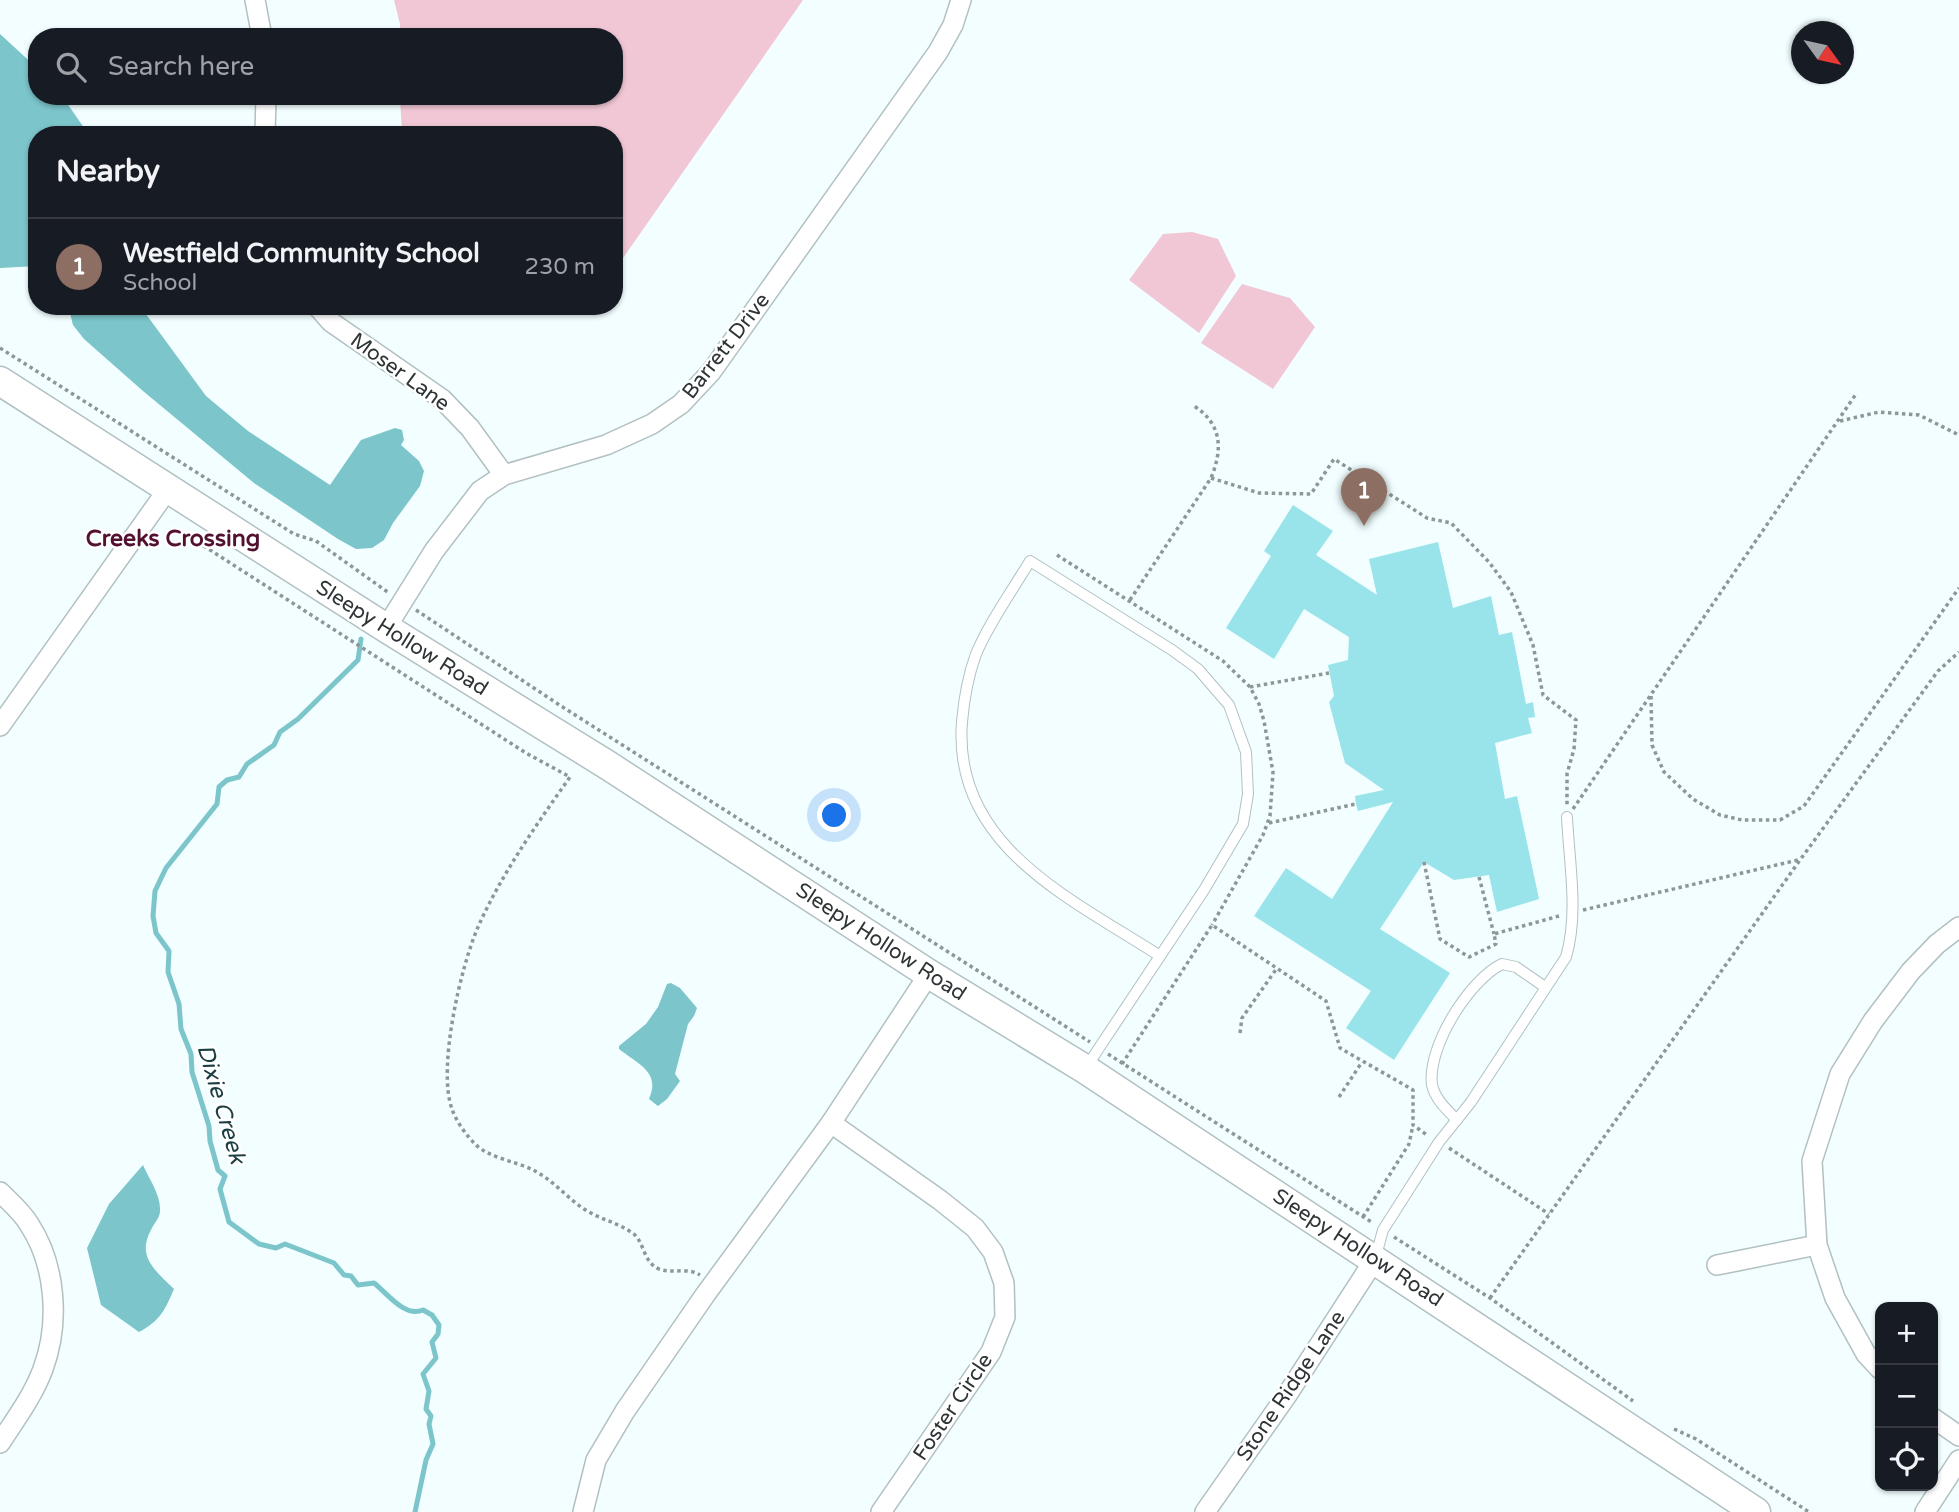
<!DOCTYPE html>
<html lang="en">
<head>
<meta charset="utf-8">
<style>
	body { margin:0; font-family:"Varela Round",sans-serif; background:#242831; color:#f1f3f6 }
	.controls { position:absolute; right:21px; bottom:21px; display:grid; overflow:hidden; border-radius:14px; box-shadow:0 2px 5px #0004 }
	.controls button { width:63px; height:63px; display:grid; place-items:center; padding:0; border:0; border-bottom:2px solid #363941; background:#171b24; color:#f1f3f6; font:35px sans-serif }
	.compass { position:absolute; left:1791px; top:21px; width:63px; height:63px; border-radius:50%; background:#171b24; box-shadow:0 2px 5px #0004; rotate:123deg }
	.you { position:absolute; left:835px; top:816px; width:24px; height:24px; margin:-18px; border:5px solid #fff; border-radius:50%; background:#1a73e8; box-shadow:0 0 0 10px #1a73e833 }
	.badge { display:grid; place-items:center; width:46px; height:46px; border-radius:50%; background:#0b8043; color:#fff; font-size:23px; font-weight:700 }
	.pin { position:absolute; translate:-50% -58px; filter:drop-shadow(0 2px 4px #0008) }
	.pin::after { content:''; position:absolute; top:37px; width:24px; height:21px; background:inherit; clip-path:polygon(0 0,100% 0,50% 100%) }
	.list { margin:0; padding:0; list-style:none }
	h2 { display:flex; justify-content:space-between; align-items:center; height:91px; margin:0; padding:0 28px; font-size:30px }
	h2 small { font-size:23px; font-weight:400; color:#9ea1a6 }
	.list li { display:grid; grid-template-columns:46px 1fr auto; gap:21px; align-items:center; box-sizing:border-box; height:98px; padding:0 28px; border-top:2px solid #363941 }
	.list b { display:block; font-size:26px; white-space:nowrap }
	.list p { margin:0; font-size:23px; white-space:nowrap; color:#9ea1a6 }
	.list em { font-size:23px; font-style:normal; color:#9ea1a6 }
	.icon { flex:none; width:38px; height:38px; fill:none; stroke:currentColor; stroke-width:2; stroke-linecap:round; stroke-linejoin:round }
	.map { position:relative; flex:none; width:1959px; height:1512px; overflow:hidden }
	.search { position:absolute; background:#171b24; box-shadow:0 2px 5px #0004; left:28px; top:28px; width:595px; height:77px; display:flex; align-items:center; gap:18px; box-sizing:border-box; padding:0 24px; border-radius:28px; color:#9ea1a6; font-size:26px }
	.panel { position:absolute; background:#171b24; box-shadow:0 2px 5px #0004; left:28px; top:126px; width:595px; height:189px; border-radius:28px }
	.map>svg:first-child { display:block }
	.green { fill:#f1c7d5 }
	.water { fill:#7bc5cb }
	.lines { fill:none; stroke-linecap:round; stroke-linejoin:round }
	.stream { stroke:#7bc5cb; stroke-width:5 }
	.building { fill:#99e4ea }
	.lane-casing { stroke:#b2c0c1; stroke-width:12 }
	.street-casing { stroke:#b2c0c1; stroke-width:22 }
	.secondary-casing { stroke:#b2c0c1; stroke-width:31 }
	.path { stroke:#8e9798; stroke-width:3.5; stroke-dasharray:3.5 3.5; stroke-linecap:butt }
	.lane { stroke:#fff; stroke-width:10 }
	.street { stroke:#fff; stroke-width:19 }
	.secondary { stroke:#fff; stroke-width:28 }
	.labels { text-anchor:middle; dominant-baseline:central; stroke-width:5; stroke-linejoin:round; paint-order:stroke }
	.street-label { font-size:21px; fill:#2e3435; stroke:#fff }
	.neighbourhood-label { font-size:23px; font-weight:bold; fill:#521130; stroke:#fff }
	.water-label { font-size:23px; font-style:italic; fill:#1a3e41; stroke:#fff }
</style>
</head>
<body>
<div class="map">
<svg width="1959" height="1512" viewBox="0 0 1959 1512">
	<rect width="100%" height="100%" fill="#f2feff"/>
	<g class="green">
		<polygon points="394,0 803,0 614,271 614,135 402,135 400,96 614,96 614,37 400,37 400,24"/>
		<polygon points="1192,232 1218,239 1236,276 1199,333 1129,280 1163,234"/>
		<polygon points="1242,284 1290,298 1315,327 1273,389 1201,343"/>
	</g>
	<g class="water">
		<polygon points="0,34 37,68 37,96 62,96 89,135 37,135 37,266 0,268"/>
		<polygon points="72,306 138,306 143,310 206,396 248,431 330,485 361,440 395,428 402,430 404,440 401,445 419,461 424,471 420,486 393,523 384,540 372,548 356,549 338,539 254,483 143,391 84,339 73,325 69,309"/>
		<path d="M671 983 680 988 697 1008 694 1016 688 1024 675 1074 680 1081 667 1099 658 1106 649 1099C661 1072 638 1064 619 1049V1046L646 1024 658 1007 667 984Z"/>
		<path d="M143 1165C149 1179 161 1195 160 1211 160 1218 154 1223 151 1230 136 1257 156 1271 174 1289 165 1310 160 1321 139 1332L101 1305 87 1248 109 1204Z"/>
	</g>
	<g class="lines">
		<path class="stream" d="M361 639 358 660 298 719 280 732 274 745 247 764 239 777 227 780 219 787 217 804 166 868 155 891 153 916 156 933 169 951 168 972 179 1004 181 1029 191 1054 192 1072 209 1126 210 1141 218 1170 225 1176 220 1189 229 1222 259 1244 276 1248 285 1244 334 1263 344 1275 351 1276 358 1285 374 1283C388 1294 405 1318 423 1310L432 1315 439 1325 438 1334 432 1342 436 1358 423 1374 429 1391 426 1409 431 1416 429 1424 433 1444 426 1460 415 1512"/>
	</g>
	<polygon class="building" points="1293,505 1333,531 1316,555 1377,595 1369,559 1438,542 1453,608 1491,596 1499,635 1512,632 1526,704 1533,702 1535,717 1528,718 1532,733 1495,743 1505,799 1517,796 1539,899 1497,912 1489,875 1454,880 1424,862 1380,929 1450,973 1394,1060 1346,1028 1371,991 1254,916 1286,868 1332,899 1393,802 1358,811 1356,804 1355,796 1384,790 1345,763 1329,702 1334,696 1328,665 1348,660 1349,637 1304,609 1274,659 1226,628 1271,556 1264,551"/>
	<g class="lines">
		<g class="lane-casing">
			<g id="lane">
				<path d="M1086 1068 1099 1048 1204 890 1243 824 1248 794 1246 752 1229 705 1198 669 1172 650 1030 561C1012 591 990 621 976 654 968 676 964 698 962 722 952 846 1072 899 1160 956"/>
				<path d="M1457 1120C1447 1110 1435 1099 1432 1085 1427 1047 1469 980 1502 964L1516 967 1545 987"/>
				<path d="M1375 1259 1383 1230 1439 1142 1471 1102 1566 957C1579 913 1569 862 1567 817"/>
			</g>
		</g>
		<g class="street-casing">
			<g id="street">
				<polyline points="255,0 262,37"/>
				<polyline points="265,135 266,96"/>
				<polyline points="317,306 331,322 442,399 470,428 504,475"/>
				<polyline points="386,628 434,551 480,491 504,475 606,445 652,424 681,404 711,372 938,52 953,25 961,0"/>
				<polyline points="0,726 168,489"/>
				<polyline points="831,1123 940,1200 975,1228 993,1252 1004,1283 1005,1317 991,1352 881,1512"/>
				<path d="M0 1192C10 1202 22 1212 29 1224 56 1265 60 1323 43 1369 33 1396 15 1420 0 1443"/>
				<polyline points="1717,1265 1817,1245"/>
				<polyline points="1880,1369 1866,1354 1835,1298 1817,1245 1812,1161 1840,1074 1873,1021 1911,971 1937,944 1959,927"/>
				<polyline points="1933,1418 1959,1436"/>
				<polyline points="583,1512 596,1460 625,1411 705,1295 831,1123 929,974"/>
				<polyline points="1205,1512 1287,1395 1375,1259"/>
				<polyline points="1925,1512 1959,1460"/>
			</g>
		</g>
		<g class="secondary-casing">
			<polyline id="secondary" points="0,381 386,628 609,766 929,974 1085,1069 1756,1512"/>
		</g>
		<g class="path">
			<polyline points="0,348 294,534 316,541 389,593"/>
			<polyline points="1840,421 1879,412 1919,415 1959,435"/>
			<polyline points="1211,478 1259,493 1311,494 1334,459 1427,518 1451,523 1489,562 1511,592 1533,645 1543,695 1576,720 1574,749 1567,774 1567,805"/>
			<path d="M198 532 193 539 526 753 570 777C537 824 502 873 478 927 461 966 437 1068 452 1109 456 1121 466 1135 475 1144 489 1158 515 1161 533 1170 552 1179 566 1197 584 1209 599 1219 616 1222 631 1232 645 1240 642 1262 659 1269 673 1274 687 1267 700 1275"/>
			<polyline points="1057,555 1223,661 1250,687 1259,704 1264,721 1273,772 1270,816 1263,835 1212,925"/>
			<path d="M1130 600 1211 478C1223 449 1222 424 1194 406"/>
			<polyline points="416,610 561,706 1090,1042"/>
			<polyline points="1250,687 1329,673"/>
			<polyline points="1651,696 1652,745 1664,772 1693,799 1720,815 1742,820 1780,820 1804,806 1959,588"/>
			<polyline points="1573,809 1856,394"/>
			<polyline points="1269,823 1356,804"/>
			<polyline points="1424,862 1440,939 1469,957 1496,944 1494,934 1559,916"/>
			<polyline points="1479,877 1494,934"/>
			<polyline points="1583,910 1798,860"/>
			<polyline points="1240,1033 1242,1018 1277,968"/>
			<polyline points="1108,1054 1373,1223"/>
			<polyline points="1122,1064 1212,925 1326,1001 1340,1048 1413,1090 1413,1125 1427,1135"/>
			<polyline points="1339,1097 1362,1062"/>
			<polyline points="1449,1148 1549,1214"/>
			<polyline points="1363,1217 1409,1144 1413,1125"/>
			<polyline points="1394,1237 1490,1298 1633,1401"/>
			<polyline points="1490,1298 1800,860 1938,671 1959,652"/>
			<polyline points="1674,1429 1696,1439 1809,1512"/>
		</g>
		<use href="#lane" class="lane"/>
		<use href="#street" class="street"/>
		<use href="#secondary" class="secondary"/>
	</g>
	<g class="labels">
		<g class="street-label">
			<text transform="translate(726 346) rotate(-52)">Barrett Drive</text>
			<text transform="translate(400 372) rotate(36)">Moser Lane</text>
			<text transform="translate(402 638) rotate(32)">Sleepy Hollow Road</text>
			<text transform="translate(881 942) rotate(33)">Sleepy Hollow Road</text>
			<text transform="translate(1358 1248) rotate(33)">Sleepy Hollow Road</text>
			<text transform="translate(1291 1386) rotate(-56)">Stone Ridge Lane</text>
			<text transform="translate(953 1407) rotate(-56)">Foster Circle</text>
		</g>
		<g class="neighbourhood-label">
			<text x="173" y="539">Creeks Crossing</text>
		</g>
		<g class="water-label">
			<text transform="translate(221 1104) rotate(74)">Dixie Creek</text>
		</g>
	</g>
</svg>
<div class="controls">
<button>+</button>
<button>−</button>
<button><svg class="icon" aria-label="locate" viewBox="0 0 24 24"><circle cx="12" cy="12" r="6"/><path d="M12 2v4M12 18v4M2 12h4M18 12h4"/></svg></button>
</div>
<svg class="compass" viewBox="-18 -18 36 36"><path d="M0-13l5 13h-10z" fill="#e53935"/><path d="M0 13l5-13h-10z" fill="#9ea1a6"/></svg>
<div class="you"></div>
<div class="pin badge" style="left:1364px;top:526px;background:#8d6e63">1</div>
<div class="search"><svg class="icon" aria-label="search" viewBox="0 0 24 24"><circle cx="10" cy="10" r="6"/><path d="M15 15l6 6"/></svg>Search here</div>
<section class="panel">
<h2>Nearby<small></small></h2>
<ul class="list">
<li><span class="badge" style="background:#8d6e63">1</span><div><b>Westfield Community School</b><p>School</p></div><em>230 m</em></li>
</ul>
</section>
</div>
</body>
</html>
